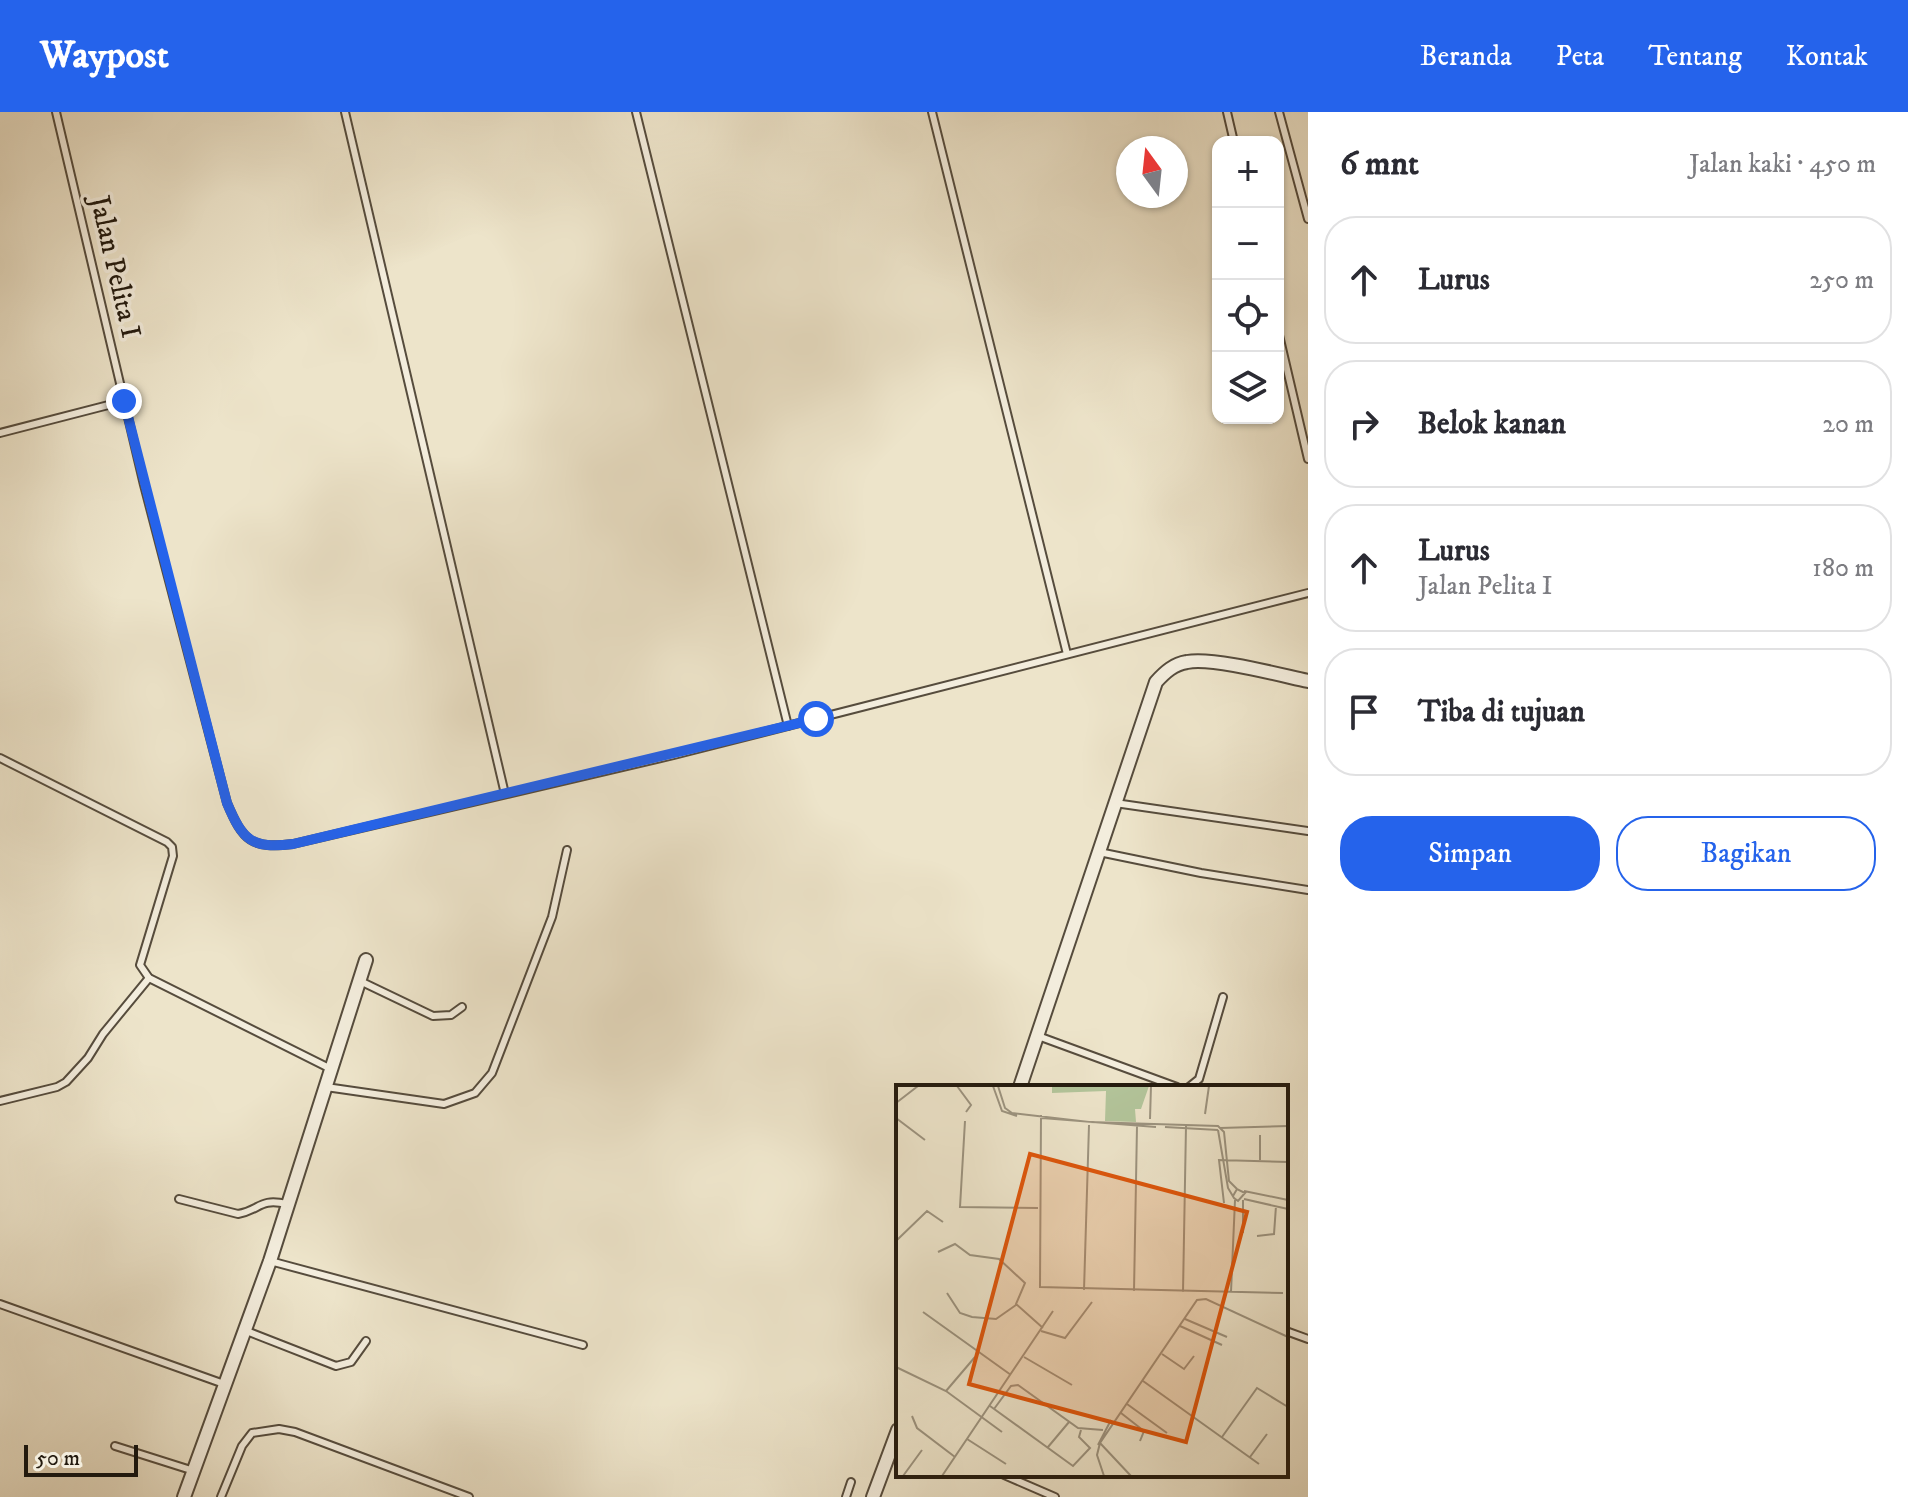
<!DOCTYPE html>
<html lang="id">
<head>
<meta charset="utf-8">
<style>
	body { margin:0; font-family:"IM FELL DW Pica",serif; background:#f7f7f7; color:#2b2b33 }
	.controls { position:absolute; right:24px; top:24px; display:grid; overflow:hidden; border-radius:16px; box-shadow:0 2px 6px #0004 }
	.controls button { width:72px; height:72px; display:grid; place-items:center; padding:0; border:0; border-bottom:2px solid #e1e1e2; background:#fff; color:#2b2b33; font:40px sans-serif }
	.compass { position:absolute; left:1116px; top:24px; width:72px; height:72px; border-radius:50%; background:#fff; box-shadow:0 2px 6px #0004; rotate:345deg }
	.scale { position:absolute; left:24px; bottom:20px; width:114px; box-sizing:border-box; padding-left:8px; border:4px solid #231a0e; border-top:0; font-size:22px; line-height:28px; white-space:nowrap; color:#231a0e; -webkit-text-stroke:6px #f3eddd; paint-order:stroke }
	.stop { position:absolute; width:24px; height:24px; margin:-18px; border:6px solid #2563eb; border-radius:50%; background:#fff }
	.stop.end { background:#2563eb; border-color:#fff; box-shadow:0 2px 8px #0008 }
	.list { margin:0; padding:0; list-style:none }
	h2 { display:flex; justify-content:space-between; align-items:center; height:104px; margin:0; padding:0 32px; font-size:34px }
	h2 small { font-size:26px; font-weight:400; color:#7c7c81 }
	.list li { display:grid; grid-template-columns:52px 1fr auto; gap:24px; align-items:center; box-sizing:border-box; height:128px; margin:0 16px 16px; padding:0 16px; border:2px solid #e1e1e2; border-radius:32px }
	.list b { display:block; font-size:30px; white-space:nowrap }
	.list p { margin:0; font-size:26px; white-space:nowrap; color:#7c7c81 }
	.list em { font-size:26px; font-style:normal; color:#7c7c81 }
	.actions { display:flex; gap:16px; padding:24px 32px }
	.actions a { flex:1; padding:18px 0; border:2px solid #2563eb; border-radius:32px; text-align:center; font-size:28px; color:#2563eb }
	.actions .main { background:#2563eb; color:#fff }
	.icon { flex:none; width:44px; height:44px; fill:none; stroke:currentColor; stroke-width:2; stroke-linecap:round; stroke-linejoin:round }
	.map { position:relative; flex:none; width:1308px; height:1385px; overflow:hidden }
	header { display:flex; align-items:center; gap:48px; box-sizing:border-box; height:112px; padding:0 40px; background:#2563eb; color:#fff }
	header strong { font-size:38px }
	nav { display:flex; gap:44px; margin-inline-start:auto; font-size:28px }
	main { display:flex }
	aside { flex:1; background:#fff }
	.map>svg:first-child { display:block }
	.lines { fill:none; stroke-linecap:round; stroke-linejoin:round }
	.lane-casing { stroke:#564c3d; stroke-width:10 }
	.street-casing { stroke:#564c3d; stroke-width:16 }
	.lane { stroke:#f3eddd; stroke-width:6 }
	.street { stroke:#f3eddd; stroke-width:12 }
	.route { stroke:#2563eb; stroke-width:10 }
	.labels { text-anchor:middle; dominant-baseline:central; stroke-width:7; stroke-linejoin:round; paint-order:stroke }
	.street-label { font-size:28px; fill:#231a0e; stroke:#f3eddd }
	.inset-road { fill:none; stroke:#9c937f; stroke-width:2 }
	.view { fill:#de560c; fill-opacity:0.15; stroke:#de560c; stroke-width:4 }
	.inset-edge { fill:none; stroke:#231a0e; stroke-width:4 }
</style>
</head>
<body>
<header>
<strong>Waypost</strong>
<nav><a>Beranda</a><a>Peta</a><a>Tentang</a><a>Kontak</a></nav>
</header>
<main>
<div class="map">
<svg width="1308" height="1385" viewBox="0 0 1308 1385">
	<rect width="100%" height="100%" fill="#ede4ca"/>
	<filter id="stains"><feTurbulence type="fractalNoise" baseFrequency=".0025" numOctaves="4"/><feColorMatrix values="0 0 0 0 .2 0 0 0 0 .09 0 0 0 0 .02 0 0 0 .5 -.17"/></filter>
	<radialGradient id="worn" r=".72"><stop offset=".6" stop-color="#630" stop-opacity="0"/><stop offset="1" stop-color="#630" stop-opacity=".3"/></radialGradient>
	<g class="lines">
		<g class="lane-casing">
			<g id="lane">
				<path d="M56 0 144 373 227 691C243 729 251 737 293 732L674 643 1308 481"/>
				<polyline points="345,0 505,682"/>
				<polyline points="636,0 788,614"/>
				<polyline points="932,0 1067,542"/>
				<polyline points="1227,0 1234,30"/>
				<polyline points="1279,0 1308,107"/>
				<polyline points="1278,219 1308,347"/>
				<polyline points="0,321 124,289"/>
				<polyline points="0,646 167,730 172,735 173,744 140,853 149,866 331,957"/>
				<polyline points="1115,691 1308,719"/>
				<polyline points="1099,740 1201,761 1308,778"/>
				<polyline points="360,869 433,904 451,903 462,895"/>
				<polyline points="1038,924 1177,975"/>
				<polyline points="326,975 444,992 475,981 492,961 552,805 567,738"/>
				<polyline points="1189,975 1199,967 1223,885"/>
				<polyline points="0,989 57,975 66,970 88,946 103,922 149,866"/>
				<path d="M179 1087 238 1102C261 1098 258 1086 287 1092"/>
				<polyline points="270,1149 583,1233"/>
				<polyline points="0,1192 224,1272"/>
				<polyline points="244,1218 336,1254 351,1250 366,1229"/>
				<polyline points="1286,1219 1308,1227"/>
				<polyline points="115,1334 194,1359"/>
				<polyline points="1004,1363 1055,1385"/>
				<polyline points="221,1385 242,1334 252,1321 279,1317 295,1320 469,1385"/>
				<polyline points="846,1385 851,1370"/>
			</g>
		</g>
		<g class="street-casing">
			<g id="street">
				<path d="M1020 975 1156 570C1165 560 1174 552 1187 550 1213 545 1280 563 1308 569"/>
				<polyline points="184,1385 270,1149 366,848"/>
				<polyline points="873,1385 898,1318"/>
			</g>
		</g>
		<use href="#lane" class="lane"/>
		<use href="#street" class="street"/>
	</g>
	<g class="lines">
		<path class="route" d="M124 289 227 691C243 729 252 737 293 732L816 607"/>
	</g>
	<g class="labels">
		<g class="street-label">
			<text transform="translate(115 155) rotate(77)">Jalan Pelita I</text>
		</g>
	</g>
	<g transform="translate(896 973)">
		<rect width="392" height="392" fill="#ede4ca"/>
		<path d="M156 1H253L245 24H239L240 37 209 36 210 6 156 8Z" fill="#b3c59b"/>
		<path class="inset-road" d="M61 1 75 20 70 27M97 1 106 26 121 31M102 1 109 23 116 28 193 37 322 41 328 47 333 96 341 104M0 18 22 1M309 29 313 1M145 30 144 202 387 208M0 33 29 55M146 33 260 42M254 34 255 1M69 36 64 122 142 123M269 42 322 45M324 43 392 41M322 45 332 103 338 113 342 116 349 108 341 104 337 111M364 75V50M348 106 392 115M348 114 392 124M347 115V148M328 118 323 75 392 77M361 151 378 149 380 121M0 156 31 126 47 137M42 167 59 159 74 170 103 174 129 198 120 219 147 243M188 205 193 40M238 206 241 41M287 207 290 41M335 207 339 115M51 208 64 228 76 232 100 234 120 220M27 227 115 290M289 234 331 252M284 241 326 260M145 246 169 253 196 217M266 269 288 284 298 271M128 272 176 300M0 282 50 306 106 347M247 296 363 379M50 306 79 272M231 319 271 348M94 321 177 381 194 363 183 352 185 345M98 324 115 301 122 300 182 343 207 345M225 328 248 346 244 356M16 331 21 343 59 372M326 352 361 303 392 322M71 354 110 379M204 358 235 391M202 360 215 335M152 362 173 337M354 372 371 349M7 391 26 365M46 391 157 226M208 391 201 370 204 358 301 215 310 214 392 252"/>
		<path class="view" d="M134 69 351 127 290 357 73 299Z"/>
		<rect width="392" height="392" class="inset-edge"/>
	</g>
	<rect width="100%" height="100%" filter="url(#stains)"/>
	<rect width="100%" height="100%" fill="url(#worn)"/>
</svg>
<div class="controls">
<button>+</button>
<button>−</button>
<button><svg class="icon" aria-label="locate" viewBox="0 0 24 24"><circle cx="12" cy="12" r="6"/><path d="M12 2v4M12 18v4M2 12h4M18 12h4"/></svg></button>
<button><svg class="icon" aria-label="layers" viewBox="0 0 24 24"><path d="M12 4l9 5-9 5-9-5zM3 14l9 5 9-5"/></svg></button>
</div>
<svg class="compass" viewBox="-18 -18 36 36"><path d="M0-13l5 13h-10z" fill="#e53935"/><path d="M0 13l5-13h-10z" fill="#7c7c81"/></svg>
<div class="scale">50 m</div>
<div class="stop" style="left:816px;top:607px"></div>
<div class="stop end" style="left:124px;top:289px"></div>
</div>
<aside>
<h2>6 mnt<small>Jalan kaki · 450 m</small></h2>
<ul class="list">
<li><svg class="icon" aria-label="ahead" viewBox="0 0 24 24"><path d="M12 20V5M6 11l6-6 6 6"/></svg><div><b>Lurus</b></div><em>250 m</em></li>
<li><svg class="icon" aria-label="right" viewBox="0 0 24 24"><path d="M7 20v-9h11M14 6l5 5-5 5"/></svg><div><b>Belok kanan</b></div><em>20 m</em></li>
<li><svg class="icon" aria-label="ahead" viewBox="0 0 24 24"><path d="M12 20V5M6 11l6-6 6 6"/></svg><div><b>Lurus</b><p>Jalan Pelita I</p></div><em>180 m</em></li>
<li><svg class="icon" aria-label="arrive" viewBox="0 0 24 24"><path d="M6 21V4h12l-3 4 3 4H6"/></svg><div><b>Tiba di tujuan</b></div></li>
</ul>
<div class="actions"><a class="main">Simpan</a><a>Bagikan</a></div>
</aside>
</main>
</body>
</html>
